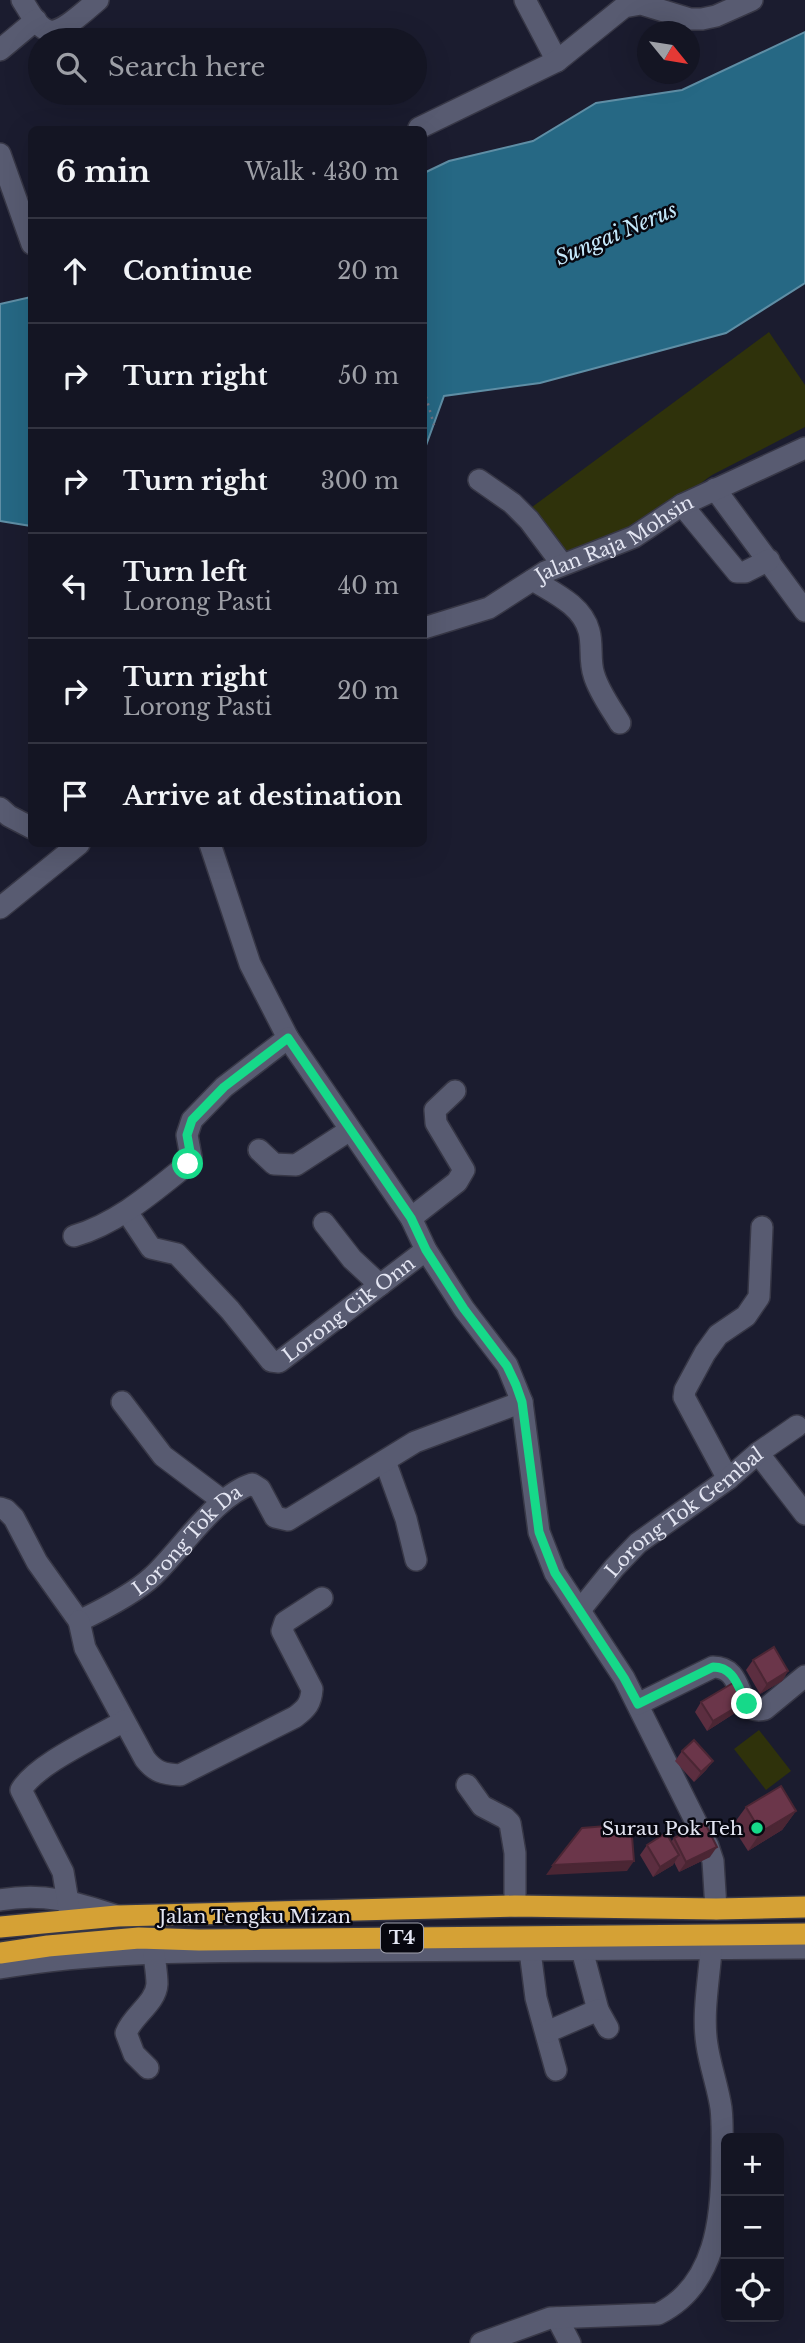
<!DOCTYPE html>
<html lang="en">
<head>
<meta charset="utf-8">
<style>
	body { margin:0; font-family:"Libre Baskerville",serif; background:#1d1e2b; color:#f1f3f6 }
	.controls { position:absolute; right:21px; bottom:21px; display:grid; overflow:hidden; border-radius:10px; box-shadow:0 7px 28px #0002 }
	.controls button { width:63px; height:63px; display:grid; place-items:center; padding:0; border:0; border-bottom:2px solid #333441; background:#141523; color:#f1f3f6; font:35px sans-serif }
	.compass { position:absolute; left:637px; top:21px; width:63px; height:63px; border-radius:50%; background:#141523; box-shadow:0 7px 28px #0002; rotate:120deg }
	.stop { position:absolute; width:21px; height:21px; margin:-16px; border:5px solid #16d989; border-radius:50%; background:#fff }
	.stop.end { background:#16d989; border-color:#fff; box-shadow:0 2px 7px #0008 }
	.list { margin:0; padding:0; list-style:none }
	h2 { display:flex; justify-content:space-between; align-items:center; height:91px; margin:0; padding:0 28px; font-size:30px }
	h2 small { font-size:23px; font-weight:400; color:#9d9fa6 }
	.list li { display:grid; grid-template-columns:46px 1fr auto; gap:21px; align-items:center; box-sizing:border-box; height:105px; padding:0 28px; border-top:2px solid #333441 }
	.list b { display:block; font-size:26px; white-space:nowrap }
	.list p { margin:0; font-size:23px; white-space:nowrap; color:#9d9fa6 }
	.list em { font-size:23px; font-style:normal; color:#9d9fa6 }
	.icon { flex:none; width:38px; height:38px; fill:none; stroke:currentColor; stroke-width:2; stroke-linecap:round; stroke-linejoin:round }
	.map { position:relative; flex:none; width:805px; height:2343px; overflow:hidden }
	.search { position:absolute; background:#141523; box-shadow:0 7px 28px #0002; left:28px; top:28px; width:399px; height:77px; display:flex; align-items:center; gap:18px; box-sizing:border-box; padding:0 24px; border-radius:38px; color:#9d9fa6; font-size:26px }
	.panel { position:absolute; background:#141523; box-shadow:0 7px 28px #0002; left:28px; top:126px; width:399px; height:721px; border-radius:10px }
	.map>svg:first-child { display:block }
	.green { fill:#2f320b }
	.water { fill:#266884; stroke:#5f8ea5; stroke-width:2 }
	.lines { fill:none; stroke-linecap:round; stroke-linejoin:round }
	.minor-casing { stroke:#373746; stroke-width:24 }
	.highway-casing { stroke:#373746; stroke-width:24 }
	.path { stroke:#717383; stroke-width:2.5; stroke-dasharray:2 5; stroke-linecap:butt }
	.minor { stroke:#585b71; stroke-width:21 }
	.highway { stroke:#d5a135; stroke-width:21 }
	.wall { fill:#5c2e40 }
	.shaded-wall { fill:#4b2634 }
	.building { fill:#6b364a; stroke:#4b2634; stroke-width:2 }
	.route { stroke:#16d989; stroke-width:9 }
	.poi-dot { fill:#16d989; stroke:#07070f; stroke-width:2.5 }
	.labels { text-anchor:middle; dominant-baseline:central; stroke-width:5; stroke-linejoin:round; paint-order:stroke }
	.shield { fill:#07070f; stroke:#a1a2ae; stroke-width:2 }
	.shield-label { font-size:18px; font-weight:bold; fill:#e3e5f2 }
	.street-label { font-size:19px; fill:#e3e5f2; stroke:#07070f }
	.poi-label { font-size:19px; fill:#e3e5f2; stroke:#07070f; text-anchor:end }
	.water-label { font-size:21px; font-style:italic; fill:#c5e8fa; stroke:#07070f }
</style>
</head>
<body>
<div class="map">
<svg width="805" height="2343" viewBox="0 0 805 2343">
	<rect width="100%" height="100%" fill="#1b1c2f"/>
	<g class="green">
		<polygon points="769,332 805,385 805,427 712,475 637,529 563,554 528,510"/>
		<polygon points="759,1730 791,1771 766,1790 734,1749"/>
	</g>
	<g class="water">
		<polygon points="805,32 805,283 726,333 540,383 444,396 424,451 424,173 449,161 533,141 596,103 682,90"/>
		<polygon points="31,297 32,297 31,526 0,521 0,304"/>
	</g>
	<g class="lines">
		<g class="minor-casing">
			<g id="minor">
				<path d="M22 0C28 9 36 26 47 30 60 36 88 8 98 0"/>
				<polyline points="525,0 557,61"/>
				<polyline points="0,50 36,20"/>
				<polyline points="419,128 557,61 624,7 641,4 690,19 702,19 716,16 752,0"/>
				<polyline points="0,154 32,244"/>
				<polyline points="479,480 512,503 529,520 562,564"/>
				<polyline points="715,489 805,611"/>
				<polyline points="682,505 737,572 745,572 769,560"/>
				<path d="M533 580C554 593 582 605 589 631 593 645 589 661 594 675 599 692 611 708 620 723"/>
				<path id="s1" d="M424 628 489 608 545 572 634 537 682 505 805 448"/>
				<polyline points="0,808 9,816 32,828"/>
				<polyline points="210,844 250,964 288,1038 411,1218 426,1250 464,1309 507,1365 522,1402 539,1532 555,1573 624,1678 708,1846 713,1861 716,1909"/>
				<polyline points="0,908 79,844"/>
				<polyline points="259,1150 274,1164 296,1165 350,1130"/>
				<path id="s2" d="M127 1212 151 1248 177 1254 230 1310 271 1361 279 1362 426 1250"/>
				<polyline points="411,1218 457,1182 464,1170 436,1123 435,1110 455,1091"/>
				<polyline points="324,1223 352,1259 380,1285"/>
				<path d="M74 1236C118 1223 153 1192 188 1164L191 1157 187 1135 192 1120 224 1087 288 1038"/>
				<polyline points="122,1402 163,1456 223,1501"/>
				<polyline points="758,1453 805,1514"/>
				<polyline points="385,1461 406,1519 416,1560"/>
				<polyline points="728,1479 684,1397 685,1390 705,1353 718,1335 746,1316 759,1297 762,1227"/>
				<path id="s3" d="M0 1508 6 1510 14 1518 37 1562 79 1621C102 1610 134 1594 153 1576 181 1550 216 1495 252 1484L260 1489 275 1517 288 1520 415 1442 522 1402"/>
				<path id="s4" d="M580 1610 614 1568 638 1543 728 1479 758 1453 797 1426"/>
				<path d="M79 1621 85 1648 145 1759C155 1772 163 1774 180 1775L295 1717C307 1708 311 1703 312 1689L282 1631 285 1622 322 1598"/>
				<path d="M638 1704 713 1667C748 1667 733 1717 765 1709L805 1676"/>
				<polyline points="467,1785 482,1806 505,1818 510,1823 515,1853 515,1906"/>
				<path d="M0 1900C44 1892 75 1902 117 1916"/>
				<path d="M71 1920 63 1872 21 1790C36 1764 97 1737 124 1721"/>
				<polyline points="582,1950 598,2010 608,2028"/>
				<polyline points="530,1951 536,1998 556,2070"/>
				<path d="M0 1968C116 1948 237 1952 354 1951 505 1951 655 1950 805 1948"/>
				<polyline points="547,2032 598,2010"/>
				<path d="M148 2068 134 2054 126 2033C133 2015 156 2003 157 1984 157 1974 155 1964 154 1954"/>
				<polyline points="557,2318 570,2343"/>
				<path d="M481 2343 550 2318 658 2314C716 2286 722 2217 722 2161 722 2143 723 2125 721 2108 718 2087 710 2066 707 2045 702 2014 709 1980 711 1950"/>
			</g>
		</g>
		<g class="highway-casing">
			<g id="highway">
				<polyline points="0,1927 117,1916 515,1906 716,1909 805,1907"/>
				<polyline points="0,1953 48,1946 139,1938 199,1940 805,1934"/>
			</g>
		</g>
		<polyline class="path" points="424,390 434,425"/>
		<use href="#minor" class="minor"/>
		<use href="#highway" class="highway"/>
	</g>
	<g class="wall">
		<polygon points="753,1660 788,1671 782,1681 760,1694 746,1670"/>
		<polygon points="701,1702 738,1711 707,1731 695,1712"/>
		<polygon points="682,1751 713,1761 706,1770 694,1782 675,1761"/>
		<polygon points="746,1807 796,1811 782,1830 748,1851 732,1826"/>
		<polygon points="674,1838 710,1857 679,1872 674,1862 673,1865 653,1877 640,1855 647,1845 671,1842"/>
	</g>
	<g class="shaded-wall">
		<polygon points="788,1671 782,1681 760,1694 767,1684"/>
		<polygon points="745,1702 738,1711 707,1731 713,1721"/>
		<polygon points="713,1761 706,1770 694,1782 701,1772"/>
		<polygon points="796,1811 782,1830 748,1851 761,1832"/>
		<polygon points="717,1847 710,1857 679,1872 686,1862"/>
		<polygon points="679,1855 673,1865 653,1877 660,1867"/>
		<polygon points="634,1861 627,1871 546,1875 553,1865"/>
	</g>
	<g class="building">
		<polygon points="774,1647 788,1671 767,1684 753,1660"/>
		<polygon points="733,1683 745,1702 713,1721 701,1702"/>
		<polygon points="694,1740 713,1761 701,1772 682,1751"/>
		<polygon points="781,1786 796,1811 761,1832 746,1807"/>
		<polygon points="705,1823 717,1847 686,1862 674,1838"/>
		<polygon points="631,1824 634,1861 553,1865 582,1828"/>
		<polygon points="666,1833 679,1855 660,1867 647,1845"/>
	</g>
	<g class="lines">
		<path class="route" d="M188 1164 191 1157 187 1135 192 1120 224 1087 288 1038 411 1218 426 1250 464 1309 507 1366 516 1385 522 1402 539 1532 555 1573 624 1678 638 1704 713 1667C735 1667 738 1688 747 1704"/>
	</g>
	<circle class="poi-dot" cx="757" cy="1828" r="7"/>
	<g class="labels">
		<rect class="shield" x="381" y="1923.5" width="42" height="29" rx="5"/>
		<g class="shield-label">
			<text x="402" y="1938">T4</text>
		</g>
		<g class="street-label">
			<text stroke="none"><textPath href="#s1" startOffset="212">Jalan Raja Mohsin</textPath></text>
			<text stroke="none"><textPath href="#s2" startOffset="308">Lorong Cik Onn</textPath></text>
			<text stroke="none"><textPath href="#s4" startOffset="144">Lorong Tok Gembal</textPath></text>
			<text stroke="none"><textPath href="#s3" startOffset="276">Lorong Tok Da</textPath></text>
			<text x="255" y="1916">Jalan Tengku Mizan</text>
		</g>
		<g class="poi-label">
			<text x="743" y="1828">Surau Pok Teh</text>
		</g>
		<g class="water-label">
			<text transform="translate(616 234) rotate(-23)">Sungai Nerus</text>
		</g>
	</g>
</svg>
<div class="controls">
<button>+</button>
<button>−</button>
<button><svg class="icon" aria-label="locate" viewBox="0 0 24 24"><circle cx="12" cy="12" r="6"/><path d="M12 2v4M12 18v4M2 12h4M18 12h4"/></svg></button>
</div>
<svg class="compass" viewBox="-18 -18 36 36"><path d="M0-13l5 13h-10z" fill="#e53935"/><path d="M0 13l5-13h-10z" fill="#9d9fa6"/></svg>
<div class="stop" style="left:188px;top:1164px"></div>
<div class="stop end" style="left:747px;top:1704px"></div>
<div class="search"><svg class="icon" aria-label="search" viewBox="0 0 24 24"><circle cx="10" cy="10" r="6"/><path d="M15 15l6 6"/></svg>Search here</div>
<section class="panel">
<h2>6 min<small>Walk · 430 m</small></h2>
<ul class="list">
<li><svg class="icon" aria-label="ahead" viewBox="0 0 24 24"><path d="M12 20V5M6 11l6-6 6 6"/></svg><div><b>Continue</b></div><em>20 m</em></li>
<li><svg class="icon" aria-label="right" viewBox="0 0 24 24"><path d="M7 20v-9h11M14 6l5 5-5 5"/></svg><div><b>Turn right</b></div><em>50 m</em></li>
<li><svg class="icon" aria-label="right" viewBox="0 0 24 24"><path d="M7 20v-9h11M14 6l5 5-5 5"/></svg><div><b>Turn right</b></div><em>300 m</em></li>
<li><svg class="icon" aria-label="left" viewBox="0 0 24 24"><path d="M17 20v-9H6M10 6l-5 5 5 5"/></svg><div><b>Turn left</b><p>Lorong Pasti</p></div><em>40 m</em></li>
<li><svg class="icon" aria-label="right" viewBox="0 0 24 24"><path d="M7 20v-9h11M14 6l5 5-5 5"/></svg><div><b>Turn right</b><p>Lorong Pasti</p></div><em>20 m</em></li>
<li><svg class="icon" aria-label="arrive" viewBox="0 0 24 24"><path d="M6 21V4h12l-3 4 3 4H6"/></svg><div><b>Arrive at destination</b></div></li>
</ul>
</section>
</div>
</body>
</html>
